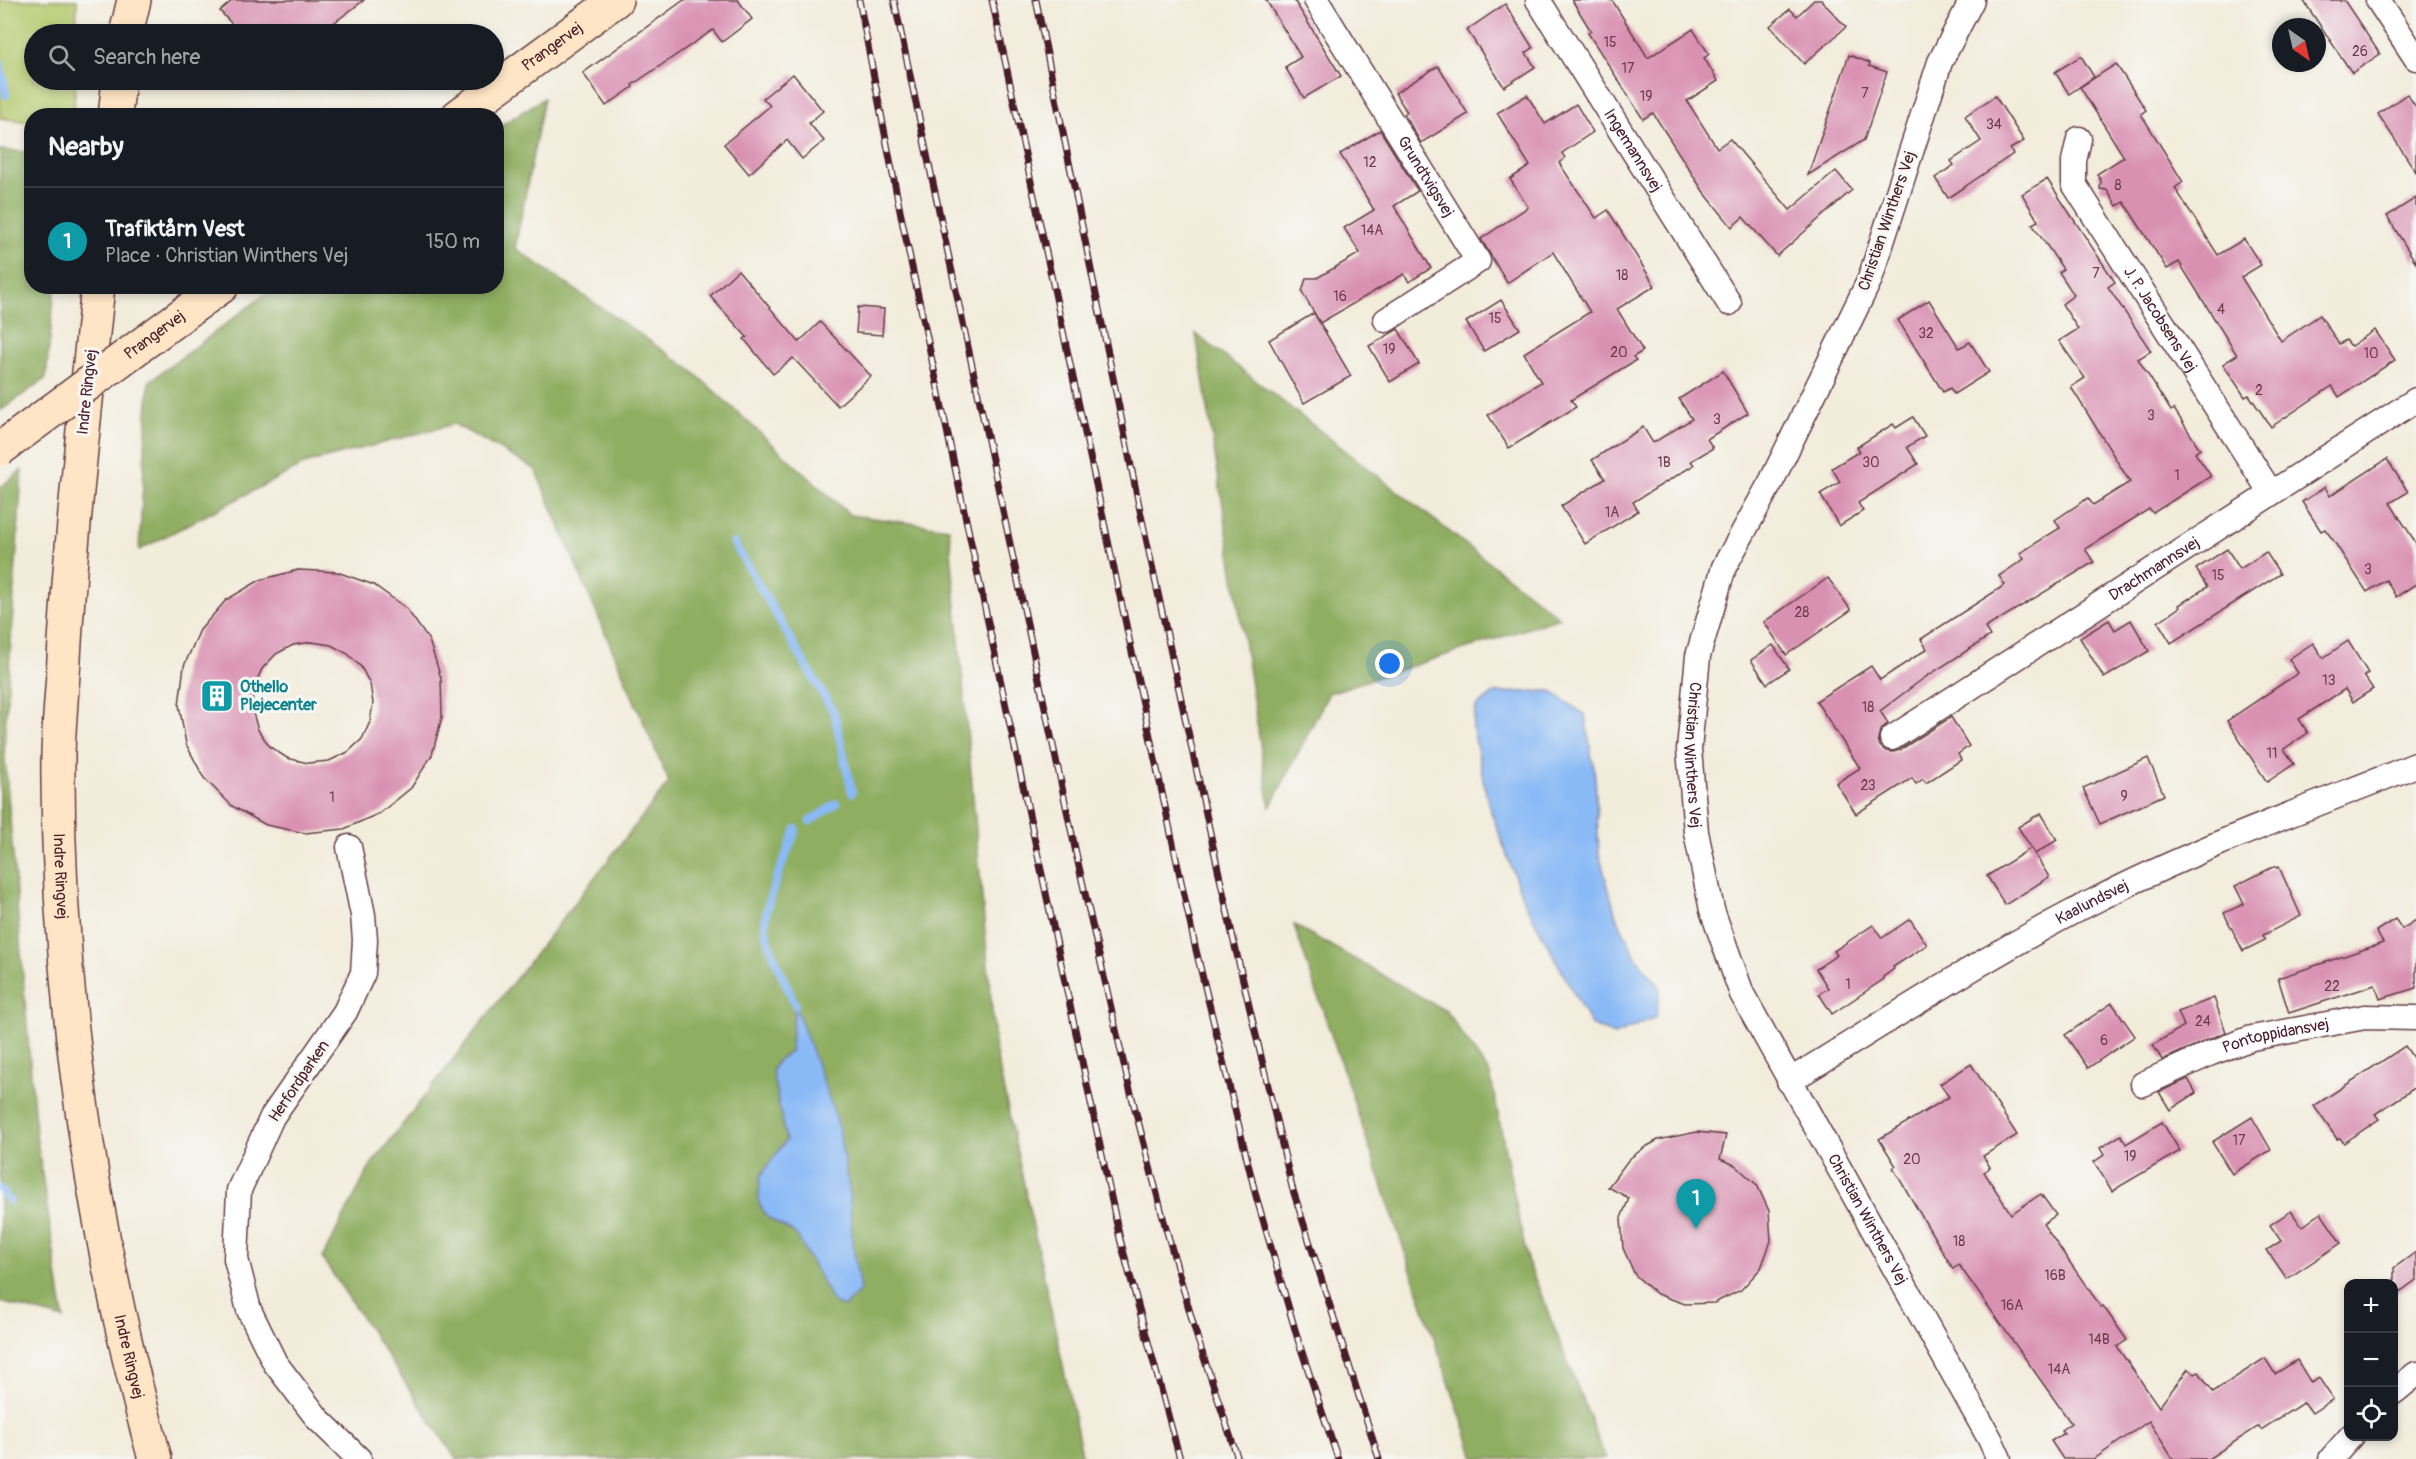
<!DOCTYPE html>
<html lang="en">
<head>
<meta charset="utf-8">
<style>
	body { margin:0; font-family:Pangolin,sans-serif; background:#20242c; color:#f1f3f6 }
	.controls { position:absolute; right:18px; bottom:18px; display:grid; overflow:hidden; border-radius:12px; box-shadow:0 3px 9px #0003 }
	.controls button { width:54px; height:54px; display:grid; place-items:center; padding:0; border:0; border-bottom:2px solid #363941; background:#171b24; color:#f1f3f6; font:30px sans-serif }
	.compass { position:absolute; left:2272px; top:18px; width:54px; height:54px; border-radius:50%; background:#171b24; box-shadow:0 3px 9px #0003; rotate:146deg }
	.you { position:absolute; left:1390px; top:664px; width:21px; height:21px; margin:-15px; border:4px solid #fff; border-radius:50%; background:#1a73e8; box-shadow:0 0 0 9px #1a73e833 }
	.badge { display:grid; place-items:center; width:39px; height:39px; border-radius:50%; background:#0f766e; color:#fff; font-size:20px; font-weight:700 }
	.pin { position:absolute; translate:-50% -50px; filter:drop-shadow(0 2px 3px #0008) }
	.pin::after { content:''; position:absolute; top:32px; width:21px; height:18px; background:inherit; clip-path:polygon(0 0,100% 0,50% 100%) }
	.list { margin:0; padding:0; list-style:none }
	h2 { display:flex; justify-content:space-between; align-items:center; height:78px; margin:0; padding:0 24px; font-size:26px }
	h2 small { font-size:20px; font-weight:400; color:#9ea1a6 }
	.list li { display:grid; grid-template-columns:39px 1fr auto; gap:18px; align-items:center; box-sizing:border-box; height:108px; padding:0 24px; border-top:2px solid #363941 }
	.list b { display:block; font-size:22px; white-space:nowrap }
	.list p { margin:0; font-size:20px; white-space:nowrap; color:#9ea1a6 }
	.list em { font-size:20px; font-style:normal; color:#9ea1a6 }
	.icon { flex:none; width:33px; height:33px; fill:none; stroke:currentColor; stroke-width:2; stroke-linecap:round; stroke-linejoin:round }
	.map { position:relative; flex:none; width:2416px; height:1459px; overflow:hidden }
	.search { position:absolute; background:#171b24; box-shadow:0 3px 9px #0003; left:24px; top:24px; width:480px; height:66px; display:flex; align-items:center; gap:15px; box-sizing:border-box; padding:0 21px; border-radius:33px; color:#9ea1a6; font-size:22px }
	.panel { position:absolute; background:#171b24; box-shadow:0 3px 9px #0003; left:24px; top:108px; width:480px; height:186px; border-radius:24px }
	.map>svg:first-child { display:block }
	.green { fill:#b5ca6f; stroke:#80744d; stroke-width:1.5 }
	.forest { fill:#90ae62; stroke:#6d6646; stroke-width:1.5 }
	.water { fill:#8abaf6; stroke:#6a6c90; stroke-width:1.5 }
	.lines { fill:none; stroke-linecap:round; stroke-linejoin:round }
	.stream { stroke:#8abaf6; stroke-width:8 }
	.building { fill:#d991b2; fill-rule:evenodd }
	.street-casing { stroke:#633e45; stroke-width:27 }
	.secondary-casing { stroke:#633e45; stroke-width:36 }
	.street { stroke:#fff; stroke-width:24 }
	.secondary { stroke:#fee5c5; stroke-width:33 }
	.rail-casing { stroke:#4a1f2b; stroke-width:7 }
	.rail { stroke:#f6f6f2; stroke-width:4.5; stroke-dasharray:14; stroke-linecap:butt }
	.secondary-bridge-casing { stroke:#633e45; stroke-width:36; stroke-linecap:butt }
	.secondary-bridge { stroke:#fee5c5; stroke-width:33 }
	.labels { text-anchor:middle; dominant-baseline:central; stroke-width:6; stroke-linejoin:round; paint-order:stroke }
	.number-label { font-size:14px; fill:#6e3c4d }
	.street-label { font-size:16px; fill:#4a1f2b; stroke:#f6f6f2 }
	.culture-label { font-size:16px; font-weight:bold; fill:#0d838f; stroke:#f6f6f2; text-anchor:start }
</style>
</head>
<body>
<div class="map">
<svg width="2416" height="1459" viewBox="0 0 2416 1459">
	<rect width="100%" height="100%" fill="#f6f6f2"/>
	<filter id="ink" filterUnits="userSpaceOnUse"><feTurbulence type="fractalNoise" baseFrequency=".0167" numOctaves="2"/><feDisplacementMap in="SourceGraphic" scale="12" xChannelSelector="R" yChannelSelector="G"/><feConvolveMatrix kernelMatrix="1 2 1 2 8 2 1 2 1" color-interpolation-filters="sRGB"/></filter>
	<filter id="wash" filterUnits="userSpaceOnUse"><feTurbulence type="fractalNoise" baseFrequency=".008" numOctaves="4" result="noise"/><feDisplacementMap in="SourceGraphic" scale="24" xChannelSelector="R" yChannelSelector="G"/><feGaussianBlur stdDeviation="1.35" result="paint"/><feColorMatrix in="noise" values="0 0 0 0 0 0 0 0 0 0 0 0 0 0 0 0 0 1.4 0 .05"/><feComposite in="paint" operator="in"/></filter>
	<g filter="url(#wash)">
		<rect width="100%" height="100%" fill="#f2ecdb"/>
		<polygon class="green" points="0,0 77,0 76,34 34,34 34,80 75,80 74,115 32,116 31,122 0,118"/>
		<g class="forest">
			<polygon points="544,98 515,248 690,369 850,515 949,528 996,1054 1083,1459 456,1459 322,1258 371,1165 669,782 535,469 454,424 307,463 139,550 149,382 275,287 496,286 497,128"/>
			<polygon points="0,150 31,152 32,286 55,287 46,378 0,411"/>
			<polygon points="1196,334 1560,618 1329,693 1270,807"/>
			<polygon points="22,470 4,747 36,1134 64,1319 0,1302 0,487"/>
			<polygon points="1294,925 1446,1011 1490,1074 1527,1259 1606,1459 1475,1459"/>
		</g>
		<g class="water">
			<polygon points="1551,691 1585,715 1595,777 1599,854 1616,916 1637,959 1660,987 1656,1017 1614,1035 1591,1025 1523,899 1488,803 1473,728 1476,707 1494,693"/>
			<polygon points="795,1005 837,1120 850,1195 852,1236 860,1291 844,1307 833,1302 796,1234 768,1218 759,1204 760,1177 786,1140 772,1070 778,1060 790,1052"/>
		</g>
		<g class="lines">
			<g class="stream">
				<polyline points="0,61 6,95"/>
				<polyline points="734,543 834,713 852,792"/>
				<polyline points="810,821 836,804"/>
				<path d="M795 1005C786 982 771 955 766 931 760 908 788 854 796 829"/>
				<polyline points="0,1189 10,1201"/>
			</g>
		</g>
		<g id="blocks">
			<g class="building">
				<polygon points="233,0 364,0 319,34 241,34 220,11"/>
				<polygon points="684,0 738,0 752,19 722,42 713,30 632,85 633,87 606,106 583,73"/>
				<polygon points="1266,0 1294,0 1341,76 1304,98 1285,67 1301,57"/>
				<polygon points="1572,0 1612,0 1648,58 1693,29 1709,54 1704,58 1718,81 1687,101 1717,148 1730,139 1790,210 1836,171 1852,190 1777,256 1743,217 1732,227 1703,191 1653,113 1643,119 1588,33 1591,31"/>
				<polygon points="1814,0 1821,0 1846,27 1804,64 1770,26 1790,9 1797,16"/>
				<polygon points="2303,0 2344,0 2380,54 2352,73"/>
				<polygon points="1505,4 1533,48 1526,53 1535,67 1504,87 1467,30"/>
				<polygon points="1849,55 1870,63 1869,66 1887,72 1864,140 1808,175"/>
				<polygon points="2081,56 2094,77 2069,94 2055,72"/>
				<polygon points="2116,64 2146,110 2141,114 2183,182 2175,188 2218,255 2244,239 2261,265 2241,277 2281,341 2320,315 2339,344 2346,340 2351,346 2375,330 2395,360 2339,397 2332,386 2271,427 2249,395 2245,397 2223,364 2237,355 2179,262 2167,269 2124,202 2117,206 2107,190 2100,189 2101,181 2097,174 2124,157 2080,87"/>
				<polygon points="1438,66 1468,114 1421,143 1404,114 1407,112 1395,93"/>
				<polygon points="793,74 823,111 809,123 824,141 802,159 787,140 749,174 724,144 770,106 763,98"/>
				<polygon points="2407,94 2416,107 2416,172 2378,114"/>
				<polygon points="1527,95 1545,124 1576,104 1593,132 1562,153 1565,158 1559,163 1596,218 1608,210 1655,286 1617,309 1643,351 1633,357 1636,360 1571,400 1576,407 1509,448 1488,415 1541,382 1524,353 1590,312 1553,252 1507,283 1481,239 1528,207 1510,179 1530,166 1497,113"/>
				<polygon points="1995,96 2024,141 2010,149 2013,154 1948,198 1935,178 1954,165 1951,161 1981,141 1965,116"/>
				<polygon points="1380,130 1418,191 1394,206 1431,268 1409,282 1404,274 1320,323 1302,292 1306,278 1317,278 1360,253 1344,228 1374,210 1340,154"/>
				<polygon points="2047,179 2115,282 2108,287 2151,351 2138,359 2171,411 2174,409 2200,449 2195,453 2211,476 2153,513 2149,509 2085,549 2094,562 1985,628 1990,636 1924,678 1880,711 1888,723 1880,731 1878,739 1880,746 1886,751 1893,752 1900,750 1951,717 1969,746 1958,754 1961,760 1926,783 1923,779 1916,784 1912,778 1856,814 1836,783 1860,768 1816,701 1871,666 1880,680 1927,649 1921,639 2005,585 1999,576 2024,559 2020,553 2060,528 2055,520 2088,498 2093,505 2130,482 2071,387 2085,378 2059,341 2078,329 2062,304 2074,295 2059,272 2063,269 2032,224 2038,221 2022,194"/>
				<polygon points="2416,198 2416,263 2387,216"/>
				<polygon points="738,270 799,342 820,322 871,376 838,406 793,358 773,374 744,339 747,337 710,296"/>
				<polygon points="1501,300 1520,329 1484,351 1466,322"/>
				<polygon points="1929,300 1959,348 1970,342 1989,372 1954,394 1950,388 1943,392 1898,320"/>
				<polygon points="858,307 884,309 882,335 856,333"/>
				<polygon points="1314,313 1351,376 1304,403 1269,340"/>
				<polygon points="1398,329 1419,364 1390,382 1369,346"/>
				<polygon points="1723,371 1748,413 1707,439 1713,448 1691,461 1694,465 1633,502 1638,511 1585,544 1561,506 1605,479 1592,460 1643,427 1653,443 1692,419 1679,399"/>
				<polygon points="1913,417 1925,436 1907,447 1918,464 1858,503 1863,511 1839,526 1820,494 1840,482 1832,468 1860,451 1857,447 1893,424 1896,428"/>
				<polygon points="2387,459 2408,492 2390,503 2416,543 2416,584 2396,597 2386,580 2367,592 2333,540 2325,529 2321,531 2302,502 2325,487 2330,496"/>
				<polygon points="2227,549 2240,569 2266,552 2280,574 2171,643 2158,622 2180,607 2179,605 2207,587 2196,569"/>
				<path d="M298 570 337 572 374 585 406 608 429 640 441 678 442 717 432 755 411 788 380 813 344 829 305 833 266 825 232 806 204 778 186 744 179 705 184 666 200 630 226 600 260 580ZM312 642 331 645 348 654 361 667 370 684 373 703 370 722 362 739 348 752 329 761 308 763 287 758 270 747 258 730 252 710 253 689 262 669 276 654 293 645Z"/>
				<polygon points="1828,578 1851,610 1786,655 1764,622"/>
				<polygon points="2109,620 2115,630 2131,620 2149,651 2104,678 2080,638"/>
				<polygon points="2348,641 2368,673 2364,676 2373,689 2353,702 2345,689 2299,719 2308,733 2284,749 2294,764 2267,782 2227,721 2298,673 2289,659 2313,643 2323,658"/>
				<polygon points="1773,645 1789,669 1767,684 1751,660"/>
				<polygon points="2148,758 2164,795 2100,824 2083,788"/>
				<polygon points="2041,813 2057,840 2035,854 2018,827"/>
				<polygon points="2031,848 2049,877 2005,905 1987,876"/>
				<polygon points="2275,866 2277,868 2279,867 2301,916 2263,935 2265,940 2243,951 2224,913 2244,904 2235,886"/>
				<polygon points="1910,919 1927,945 1893,967 1894,969 1883,977 1884,979 1832,1014 1819,994 1828,988 1816,969 1837,955 1834,951 1873,925 1882,938"/>
				<polygon points="2395,919 2402,929 2416,920 2416,988 2380,999 2375,985 2289,1013 2278,978 2383,943 2376,931"/>
				<polygon points="2214,998 2226,1032 2162,1060 2153,1045 2184,1026 2178,1012"/>
				<polygon points="2112,1003 2135,1036 2088,1068 2065,1035"/>
				<polygon points="2405,1046 2416,1062 2416,1087 2375,1114 2379,1119 2344,1143 2340,1138 2337,1139 2314,1106"/>
				<polygon points="1971,1064 2017,1135 1983,1156 1990,1167 1984,1172 2011,1214 2041,1194 2056,1215 2043,1224 2101,1307 2103,1306 2127,1340 2117,1347 2159,1407 2188,1369 2195,1374 2199,1372 2213,1392 2265,1358 2275,1374 2297,1360 2311,1383 2319,1378 2333,1399 2312,1413 2304,1402 2261,1430 2259,1426 2208,1459 2173,1459 2149,1421 2094,1459 2063,1459 2051,1441 2064,1433 2061,1430 2071,1423 1959,1265 1953,1269 1893,1168 1896,1166 1879,1139 1949,1097 1940,1084"/>
				<polygon points="2188,1079 2196,1093 2170,1110 2159,1092"/>
				<polygon points="2252,1117 2271,1150 2232,1174 2212,1142"/>
				<polygon points="2162,1122 2180,1151 2112,1191 2094,1162 2104,1155 2100,1148 2121,1135 2126,1144"/>
				<polygon points="1697,1132 1726,1135 1720,1159 1735,1165 1757,1185 1769,1211 1771,1241 1761,1268 1741,1290 1714,1303 1685,1304 1657,1294 1635,1275 1623,1248 1621,1218 1629,1198 1608,1187 1629,1159 1644,1148 1658,1140"/>
				<polygon points="2291,1211 2302,1227 2321,1213 2341,1243 2287,1279 2267,1250 2281,1241 2270,1225"/>
				<polygon points="2416,1252 2416,1280 2394,1296 2394,1268"/>
			</g>
		</g>
	</g>
	<g filter="url(#ink)">
		<use href="#blocks" fill-opacity="0" stroke="#633e45" stroke-width="1.5"/>
		<g class="lines">
			<g class="street-casing">
				<g id="street">
					<path id="s1" d="M1316 0 1478 261 1386 320"/>
					<path id="s2" d="M1538 0 1729 303"/>
					<path id="s3" d="M1972 0 1940 62 1870 279 1772 480 1724 567 1698 656 1689 749 1696 832 1712 910 1742 994 1990 1439 1999 1459"/>
					<polyline points="2378,0 2416,58"/>
					<path id="s4" d="M2079 139 2074 161V184L2271 493"/>
					<path id="s5" d="M1892 738 2416 400"/>
					<polyline points="349,847 363,915 365,940 363,973 345,1012 272,1117 239,1190 236,1259 249,1310 275,1363 318,1419 359,1459"/>
					<path id="s6" d="M1789 1081C1890 1020 1989 954 2094 901 2197 848 2308 808 2416 765"/>
					<path id="s7" d="M2143 1084 2211 1053 2252 1038 2365 1017 2416 1018"/>
					<polyline points="2394,1392 2416,1374"/>
					<polyline points="2331,1459 2351,1436"/>
				</g>
			</g>
			<g class="secondary-casing">
				<g id="secondary">
					<polyline points="126,34 134,0"/>
					<polyline points="115,116 119,80"/>
					<path id="s8" d="M458 116 616 0"/>
					<path id="s9" d="M98 286C85 411 71 535 64 659 62 691 59 723 58 754 56 993 92 1230 155 1459"/>
					<polyline points="194,306 222,286"/>
				</g>
			</g>
			<use href="#street" class="street"/>
			<use href="#secondary" class="secondary"/>
			<g class="rail-casing">
				<g id="rail">
					<polyline points="859,0 900,211 1120,1239 1180,1459"/>
					<polyline points="894,0 1079,867 1127,1078 1165,1225 1197,1337 1238,1459"/>
					<polyline points="992,0 1195,946 1256,1196 1299,1343 1338,1459"/>
					<polyline points="1036,0 1141,515 1233,938 1292,1187 1379,1459"/>
				</g>
			</g>
			<use href="#rail" class="rail"/>
			<g class="secondary-bridge-casing">
				<g id="secondary-bridge">
					<path id="s10" d="M0 449 194 306"/>
				</g>
			</g>
			<use href="#secondary-bridge" class="secondary-bridge"/>
		</g>
	</g>
	<defs>
		<g id="building-square" transform="scale(1.725)"><rect x="-9" y="-9" width="18" height="18" rx="4" fill="#0f9aa8" stroke="#f6f6f2"/><path d="M-4-6H4V6H1V3H-1V6H-4ZM-2.5-4.3h1.7v1.8h-1.7ZM.8-4.3h1.7v1.8H.8ZM-2.5-1h1.7V.8h-1.7ZM.8-1h1.7V.8H.8Z" fill="#fff"/></g>
	</defs>
	<g fill-rule="evenodd">
		<use href="#building-square" x="217" y="696"/>
	</g>
	<g class="labels">
		<g class="number-label">
			<text x="1610" y="42">15</text>
			<text x="2360" y="51">26</text>
			<text x="1628" y="68">17</text>
			<text x="1865" y="93">7</text>
			<text x="1646" y="96">19</text>
			<text x="1994" y="124">34</text>
			<text x="1370" y="162">12</text>
			<text x="2118" y="185">8</text>
			<text x="1372" y="230">14A</text>
			<text x="2096" y="273">7</text>
			<text x="1622" y="275">18</text>
			<text x="1340" y="296">16</text>
			<text x="2221" y="309">4</text>
			<text x="1495" y="318">15</text>
			<text x="1926" y="333">32</text>
			<text x="1389" y="349">19</text>
			<text x="1619" y="352">20</text>
			<text x="2371" y="353">10</text>
			<text x="2259" y="390">2</text>
			<text x="2151" y="415">3</text>
			<text x="1717" y="419">3</text>
			<text x="1664" y="462">1B</text>
			<text x="1871" y="462">30</text>
			<text x="2177" y="475">1</text>
			<text x="1612" y="512">1A</text>
			<text x="2368" y="569">3</text>
			<text x="2218" y="575">15</text>
			<text x="1802" y="612">28</text>
			<text x="2329" y="680">13</text>
			<text x="1868" y="707">18</text>
			<text x="2272" y="753">11</text>
			<text x="1868" y="785">23</text>
			<text x="2124" y="796">9</text>
			<text x="332" y="797">1</text>
			<text x="1848" y="984">1</text>
			<text x="2332" y="986">22</text>
			<text x="2203" y="1021">24</text>
			<text x="2104" y="1040">6</text>
			<text x="2239" y="1140">17</text>
			<text x="2130" y="1156">19</text>
			<text x="1912" y="1159">20</text>
			<text x="1959" y="1241">18</text>
			<text x="2055" y="1275">16B</text>
			<text x="2012" y="1305">16A</text>
			<text x="2099" y="1339">14B</text>
			<text x="2059" y="1369">14A</text>
		</g>
		<g class="street-label">
			<text stroke="none"><textPath href="#s8" startOffset="117">Prangervej</textPath></text>
			<text stroke="none"><textPath href="#s2" startOffset="178">Ingemannsvej</textPath></text>
			<text stroke="none"><textPath href="#s1" startOffset="208">Grundtvigsvej</textPath></text>
			<text transform="translate(1887 221) rotate(-71)">Christian Winthers Vej</text>
			<text stroke="none"><textPath href="#s4" startOffset="206">J. P. Jacobsens Vej</textPath></text>
			<text stroke="none"><textPath href="#s10" startOffset="192">Prangervej</textPath></text>
			<text transform="translate(87 392) rotate(-84)">Indre Ringvej</text>
			<text stroke="none"><textPath href="#s5" startOffset="312">Drachmannsvej</textPath></text>
			<text stroke="none"><textPath href="#s3" startOffset="813">Christian Winthers Vej</textPath></text>
			<text stroke="none"><textPath href="#s9" startOffset="592">Indre Ringvej</textPath></text>
			<text stroke="none"><textPath href="#s6" startOffset="352">Kaalundsvej</textPath></text>
			<text stroke="none"><textPath href="#s7" startOffset="142">Pontoppidansvej</textPath></text>
			<text transform="translate(299 1081) rotate(-56)">Herfordparken</text>
			<text stroke="none"><textPath href="#s3" startOffset="1317">Christian Winthers Vej</textPath></text>
			<text stroke="none"><textPath href="#s9" startOffset="1078">Indre Ringvej</textPath></text>
		</g>
		<g class="culture-label">
			<text x="240" y="687">Othello<tspan x="240" dy="18">Plejecenter</tspan></text>
		</g>
	</g>
</svg>
<div class="controls">
<button>+</button>
<button>−</button>
<button><svg class="icon" aria-label="locate" viewBox="0 0 24 24"><circle cx="12" cy="12" r="6"/><path d="M12 2v4M12 18v4M2 12h4M18 12h4"/></svg></button>
</div>
<svg class="compass" viewBox="-18 -18 36 36"><path d="M0-13l5 13h-10z" fill="#e53935"/><path d="M0 13l5-13h-10z" fill="#9ea1a6"/></svg>
<div class="you"></div>
<div class="pin badge" style="left:1696px;top:1229px;background:#0f9aa8">1</div>
<div class="search"><svg class="icon" aria-label="search" viewBox="0 0 24 24"><circle cx="10" cy="10" r="6"/><path d="M15 15l6 6"/></svg>Search here</div>
<section class="panel">
<h2>Nearby<small></small></h2>
<ul class="list">
<li><span class="badge" style="background:#0f9aa8">1</span><div><b>Trafiktårn Vest</b><p>Place · Christian Winthers Vej</p></div><em>150 m</em></li>
</ul>
</section>
</div>
</body>
</html>
